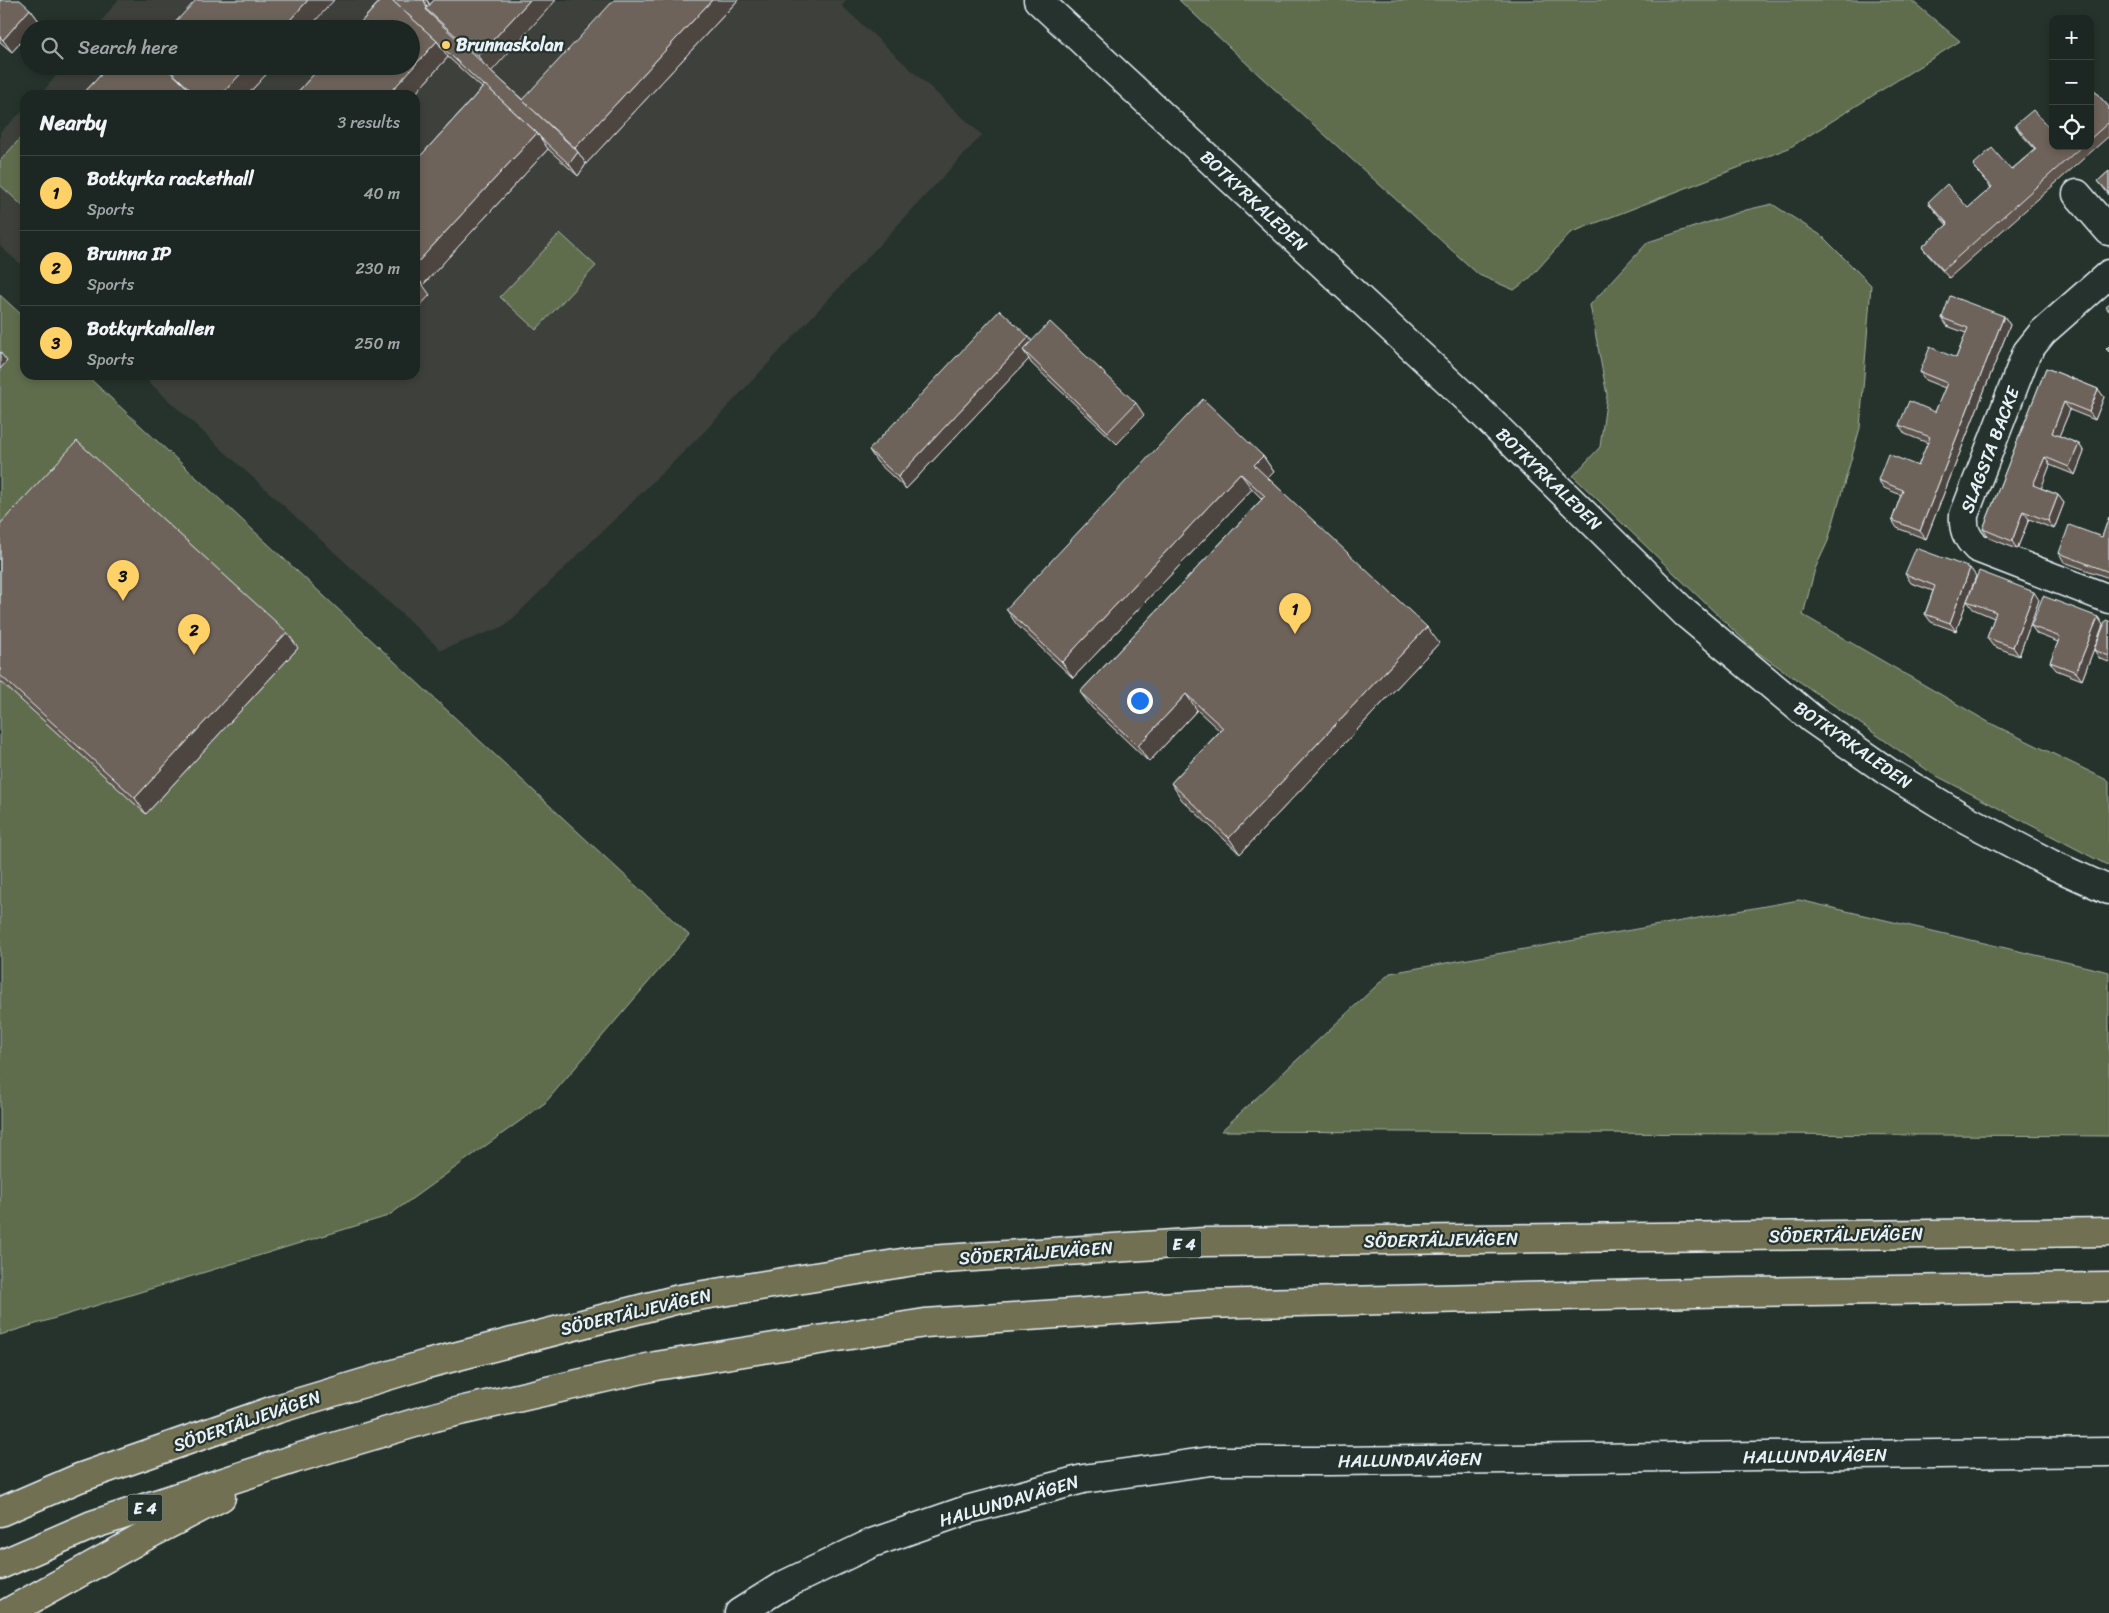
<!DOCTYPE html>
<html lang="en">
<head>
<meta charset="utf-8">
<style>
	body { margin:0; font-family:Sriracha,sans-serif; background:#252e2a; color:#f1f3f6 }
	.controls { position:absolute; right:15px; top:15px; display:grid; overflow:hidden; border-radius:10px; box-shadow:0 2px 8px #0003 }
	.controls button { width:45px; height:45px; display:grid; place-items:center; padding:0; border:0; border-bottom:1px solid #3a4340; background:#1c2622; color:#f1f3f6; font:25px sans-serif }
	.you { position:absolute; left:1139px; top:700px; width:18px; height:18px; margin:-12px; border:4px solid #fff; border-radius:50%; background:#1a73e8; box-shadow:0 0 0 8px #1a73e833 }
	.badge { display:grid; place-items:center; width:32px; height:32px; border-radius:50%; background:#ffd166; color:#111; font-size:16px; font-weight:700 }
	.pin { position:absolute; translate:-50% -41px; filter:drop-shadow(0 1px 2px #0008) }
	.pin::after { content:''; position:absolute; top:26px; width:18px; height:15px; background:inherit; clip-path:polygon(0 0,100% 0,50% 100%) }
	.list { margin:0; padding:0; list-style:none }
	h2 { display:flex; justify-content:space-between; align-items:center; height:65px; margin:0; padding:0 20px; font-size:21px }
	h2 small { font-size:16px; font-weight:400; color:#a0a5a5 }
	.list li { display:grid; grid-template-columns:32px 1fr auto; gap:15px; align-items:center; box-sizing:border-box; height:75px; padding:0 20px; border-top:1px solid #3a4340 }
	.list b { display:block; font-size:19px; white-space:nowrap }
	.list p { margin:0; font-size:16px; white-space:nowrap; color:#a0a5a5 }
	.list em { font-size:16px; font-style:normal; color:#a0a5a5 }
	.icon { flex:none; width:28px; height:28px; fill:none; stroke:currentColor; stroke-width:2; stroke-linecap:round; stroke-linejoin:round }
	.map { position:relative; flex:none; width:2109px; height:1613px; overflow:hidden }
	.search { position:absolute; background:#1c2622; box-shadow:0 2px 8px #0003; left:20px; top:20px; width:400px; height:55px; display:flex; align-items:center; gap:12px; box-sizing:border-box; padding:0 18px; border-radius:28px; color:#a0a5a5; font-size:19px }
	.panel { position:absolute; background:#1c2622; box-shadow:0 2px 8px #0003; left:20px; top:90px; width:400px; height:290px; border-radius:15px }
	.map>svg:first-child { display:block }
	.built { fill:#3c413a }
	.green { fill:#606d4e; stroke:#a4afa3 }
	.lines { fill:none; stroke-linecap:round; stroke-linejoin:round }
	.street-casing { stroke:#e8f1f8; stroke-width:31 }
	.secondary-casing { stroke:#e8f1f8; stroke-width:31 }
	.highway-casing { stroke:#e8f1f8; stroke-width:31 }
	.street { stroke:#26332d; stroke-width:28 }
	.secondary { stroke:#26332d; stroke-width:28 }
	.highway { stroke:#716f52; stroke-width:28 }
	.wall { fill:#5f554d; stroke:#e8f1f8 }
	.shaded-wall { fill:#4d453f; stroke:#e8f1f8 }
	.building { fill:#6e635a; stroke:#e8f1f8 }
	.poi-dot { fill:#ffd166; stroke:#26332d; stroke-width:2 }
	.labels { text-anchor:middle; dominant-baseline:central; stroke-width:4.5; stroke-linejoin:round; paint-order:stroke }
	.shield { fill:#26332d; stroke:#aeb8bb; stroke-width:1 }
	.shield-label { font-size:16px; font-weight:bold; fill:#e8f1f8 }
	.poi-label { font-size:18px; font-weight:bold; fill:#e8f1f8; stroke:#26332d; text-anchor:start }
	.street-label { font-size:18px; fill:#e8f1f8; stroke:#26332d }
</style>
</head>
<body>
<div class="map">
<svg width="2109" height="1613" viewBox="0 0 2109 1613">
	<rect width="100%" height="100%" fill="#26332d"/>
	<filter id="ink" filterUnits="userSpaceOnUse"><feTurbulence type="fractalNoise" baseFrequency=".02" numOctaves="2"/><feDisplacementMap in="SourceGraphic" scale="10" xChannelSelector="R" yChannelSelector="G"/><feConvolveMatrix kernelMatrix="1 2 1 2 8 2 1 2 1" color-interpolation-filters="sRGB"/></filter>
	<g filter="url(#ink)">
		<g class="built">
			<polygon points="118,0 846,0 842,6 982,135 703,433 505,626 441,650 141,375 415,375 415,95 40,95 64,66 411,66 411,29 95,29"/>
			<polygon points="25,109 25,268 0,246 0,132"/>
		</g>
		<g class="green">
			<polygon points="1179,0 1911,0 1960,41 1789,148 1570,233 1529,279 1514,290 1479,275 1260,76"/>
			<polygon points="25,133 25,208 0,185 0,161"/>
			<polygon points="1772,204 1822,236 1871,285 1860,428 1828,541 1815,569 1803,615 1990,723 2109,781 2109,866 1933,774 1754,650 1573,476 1600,447 1607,395 1590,305 1648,242 1746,210"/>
			<polygon points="560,233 596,266 536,330 500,297"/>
			<polygon points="0,295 25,318 25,375 86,375 689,935 545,1103 388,1216 0,1335"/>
			<polygon points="1799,900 2109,972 2109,1136 1221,1131 1390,973"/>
		</g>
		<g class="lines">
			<g class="street-casing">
				<g id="street">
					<polyline points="2077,194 2109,231"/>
					<path d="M2109 274 2043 332 2027 352 1964 515C1963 529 1966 537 1977 548L2109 599"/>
				</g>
			</g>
			<g class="secondary-casing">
				<g id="secondary">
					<polyline points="1038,0 1474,405 1685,613 1812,719 1888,772 1962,817 2051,864 2109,890"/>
					<polyline points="739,1613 782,1586 872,1543 970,1509 1083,1479 1211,1461 1331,1461 2109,1452"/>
				</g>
			</g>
			<g class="highway-casing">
				<g id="highway">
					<polyline points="0,1512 79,1478 277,1409 427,1364 679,1299 914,1261 1204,1242 2109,1232"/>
					<polyline points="0,1565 92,1525 294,1459 438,1416 656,1366 925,1323 1205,1304 1740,1292 2109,1287"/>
					<polyline points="7,1613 140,1539 221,1497"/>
				</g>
			</g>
			<use href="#street" class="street"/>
			<use href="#secondary" class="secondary"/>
			<use href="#highway" class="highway"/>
		</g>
		<g class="wall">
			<polygon points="0,0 30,9 39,21 29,29 29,33 12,52 0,42"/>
			<polygon points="375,0 427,0 430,5 434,0 491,71 524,101 738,0 586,164 578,176 548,149 423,285 430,295 415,311 415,162 482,88 448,57 414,95 295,95 378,3"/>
			<polygon points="109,66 274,66 247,95 82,95"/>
			<polygon points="2090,86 2109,107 2109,136 1949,278 1928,255 1922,247 1947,225 1934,210 1928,202 1968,208 1991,188 1979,173 1973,165 2011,170 2035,149 2021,134 2015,125 2053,146 2090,146"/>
			<polygon points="2109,171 2109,195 2098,181"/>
			<polygon points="2004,316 2010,325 1926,539 1897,528 1892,520 1901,495 1884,488 1878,480 1918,466 1928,443 1905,434 1899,425 1935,412 1945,388 1925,380 1920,372 1956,358 1966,333 1947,326 1942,318"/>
			<polygon points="1031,341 1136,403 1144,415 1117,444 1031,363 1029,359 906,489 877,462 869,450"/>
			<polygon points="2046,368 2098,389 2104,397 2095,420 2070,410 2059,436 2079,444 2084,452 2075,475 2050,465 2041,488 2058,495 2064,503 2054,529 2029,519 2017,549 1989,538 1983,529"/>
			<polygon points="1263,456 1274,472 1268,478 1439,643 1240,854 1182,800 1171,783 1220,731 1197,710 1149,762 1092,708 1080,692 1262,499 1252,489 1073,678 1017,625 1006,609"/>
			<polygon points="2109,517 2109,578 2064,562 2059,553 2102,537"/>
			<polygon points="0,524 298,648 146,814 0,681"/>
			<polygon points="1970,568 1976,576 1956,631 1931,622 1925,614 1933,591 1911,583 1905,574"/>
			<polygon points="2039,600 2019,656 1993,646 1987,638 1994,618 1973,609 1967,601"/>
			<polygon points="2098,617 2103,625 2082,680 2056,670 2050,662 2058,642 2037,634 2031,626"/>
			<polygon points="2109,621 2109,662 2100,659 2094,650"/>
		</g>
		<g class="shaded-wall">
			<polygon points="308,0 334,0 308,29 282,29"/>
			<polygon points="424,0 427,0 434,16 428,10"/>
			<polygon points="530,0 556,0 490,73 478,56"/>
			<polygon points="712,0 738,0 586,164 575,148"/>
			<polygon points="30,9 39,21 32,29 29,29 29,33 12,52 3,40"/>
			<polygon points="437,41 448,57 414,95 388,95"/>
			<polygon points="248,66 274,66 247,95 221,95"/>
			<polygon points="537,133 548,149 423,285 415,277 415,265"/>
			<polygon points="578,152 586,164 578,176 569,164"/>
			<polygon points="2004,316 2010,325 1926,539 1920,531"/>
			<polygon points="1029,337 1037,349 1023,350 1029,359 906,489 898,477"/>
			<polygon points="0,352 7,361 0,369"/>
			<polygon points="2098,389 2104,397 2095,420 2089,412"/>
			<polygon points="2064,402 2070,410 2057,441 2052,433"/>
			<polygon points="2079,444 2084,452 2075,475 2069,467"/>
			<polygon points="1263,456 1274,472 1265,481 1254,465"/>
			<polygon points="2045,457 2050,465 2039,494 2033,485"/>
			<polygon points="1240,473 1252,489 1073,678 1062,662"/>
			<polygon points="2058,495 2064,503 2054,529 2048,521"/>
			<polygon points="2023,511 2029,519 2017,549 2012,541"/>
			<polygon points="1970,568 1976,576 1956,631 1950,623"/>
			<polygon points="2034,592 2039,600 2019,656 2013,647"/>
			<polygon points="2098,617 2103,625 2082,680 2076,672"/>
			<polygon points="1427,627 1439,643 1240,854 1229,838"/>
			<polygon points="287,632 298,648 146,814 135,798"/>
			<polygon points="1186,694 1197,710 1149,762 1138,746"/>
		</g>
		<g class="building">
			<polygon points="0,0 20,0 30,9 3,40 0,37"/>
			<polygon points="196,0 308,0 282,29 169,29"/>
			<polygon points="381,0 392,0 437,41 388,95 295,95 321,66 411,66 411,29 355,29"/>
			<polygon points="392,0 424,0 427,8 426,9 429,13 578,152 569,164 540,137 537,133 485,85 484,86 441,46 437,41"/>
			<polygon points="434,0 530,0 478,56 426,9"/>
			<polygon points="614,0 712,0 575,148 522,100"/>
			<polygon points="109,66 164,66 195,95 82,95"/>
			<polygon points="165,66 248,66 221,95 196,95"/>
			<polygon points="485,85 537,133 415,265 415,162"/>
			<polygon points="2090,86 2109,107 2109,122 2090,139"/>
			<polygon points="2033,110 2053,132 2053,146 2082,146 1943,270 1922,247 1948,224 1928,202 1947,184 1968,208 1992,187 1973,165 1992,148 2011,170 2036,149 2015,125"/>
			<polygon points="2109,171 2109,193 2098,181"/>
			<polygon points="415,277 422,283 415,290"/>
			<polygon points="1950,296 2004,316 1920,531 1892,520 1903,490 1878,480 1888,454 1918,466 1930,437 1899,425 1909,401 1935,412 1947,383 1920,372 1930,347 1956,358 1968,328 1942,318"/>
			<polygon points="2109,303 2109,311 2105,306"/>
			<polygon points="1000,310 1029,337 898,477 869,450"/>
			<polygon points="1050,322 1136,403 1108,432 1023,350"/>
			<polygon points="2109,346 2109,352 2106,349"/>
			<polygon points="2046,368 2098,389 2089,412 2064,402 2052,433 2079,444 2069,467 2045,457 2033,485 2058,495 2048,521 2023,511 2012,541 1983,529"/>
			<polygon points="1203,399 1263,456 1254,465 1427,627 1229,838 1171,783 1223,728 1186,694 1138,746 1080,692 1265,496 1240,473 1062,662 1006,609"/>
			<polygon points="77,441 287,632 135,798 0,675 0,524"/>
			<polygon points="2109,517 2109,572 2059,553 2069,525 2102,537"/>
			<polygon points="1916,548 1970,568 1950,623 1925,614 1935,586 1905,574"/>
			<polygon points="1979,571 2034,592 2013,647 1987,638 1996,612 1967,601"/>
			<polygon points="2043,596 2098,617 2076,672 2050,662 2060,637 2031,626"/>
			<polygon points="2106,620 2109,621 2109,656 2094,650"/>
		</g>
	</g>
	<circle class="poi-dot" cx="446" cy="45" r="5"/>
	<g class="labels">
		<g class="shield">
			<rect x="1166.5" y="1230.5" width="35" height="27" rx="4"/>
			<rect x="127.5" y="1494.5" width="35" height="27" rx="4"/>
		</g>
		<g class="shield-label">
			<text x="1184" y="1244">E 4</text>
			<text x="145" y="1508">E 4</text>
		</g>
		<g class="poi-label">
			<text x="456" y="45">Brunnaskolan</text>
		</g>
		<g class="street-label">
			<text transform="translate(1254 201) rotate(43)">BOTKYRKALEDEN</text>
			<text transform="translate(1990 450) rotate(-69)">SLAGSTA BACKE</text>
			<text transform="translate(1549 479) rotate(44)">BOTKYRKALEDEN</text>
			<text transform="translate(1853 745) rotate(35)">BOTKYRKALEDEN</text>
			<text transform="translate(1846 1235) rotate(-1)">SÖDERTÄLJEVÄGEN</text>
			<text transform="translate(1441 1240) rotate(-1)">SÖDERTÄLJEVÄGEN</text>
			<text transform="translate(1036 1253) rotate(-4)">SÖDERTÄLJEVÄGEN</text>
			<text transform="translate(636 1312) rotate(-13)">SÖDERTÄLJEVÄGEN</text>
			<text transform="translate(247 1421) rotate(-19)">SÖDERTÄLJEVÄGEN</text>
			<text transform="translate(1815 1456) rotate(-1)">HALLUNDAVÄGEN</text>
			<text transform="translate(1410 1460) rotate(-1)">HALLUNDAVÄGEN</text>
			<text transform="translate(1009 1501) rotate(-16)">HALLUNDAVÄGEN</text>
		</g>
	</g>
</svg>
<div class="controls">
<button>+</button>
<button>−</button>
<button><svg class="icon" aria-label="locate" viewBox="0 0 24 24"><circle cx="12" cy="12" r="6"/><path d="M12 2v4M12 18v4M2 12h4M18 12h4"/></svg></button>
</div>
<div class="you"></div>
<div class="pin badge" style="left:1295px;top:634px">1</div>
<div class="pin badge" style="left:194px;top:655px">2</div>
<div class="pin badge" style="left:123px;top:601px">3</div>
<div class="search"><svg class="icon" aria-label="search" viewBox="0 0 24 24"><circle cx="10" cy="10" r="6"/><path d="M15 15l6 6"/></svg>Search here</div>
<section class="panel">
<h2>Nearby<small>3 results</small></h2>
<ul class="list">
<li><span class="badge">1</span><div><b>Botkyrka rackethall</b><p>Sports</p></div><em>40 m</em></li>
<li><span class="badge">2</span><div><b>Brunna IP</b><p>Sports</p></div><em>230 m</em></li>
<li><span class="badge">3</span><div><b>Botkyrkahallen</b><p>Sports</p></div><em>250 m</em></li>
</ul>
</section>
</div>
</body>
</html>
